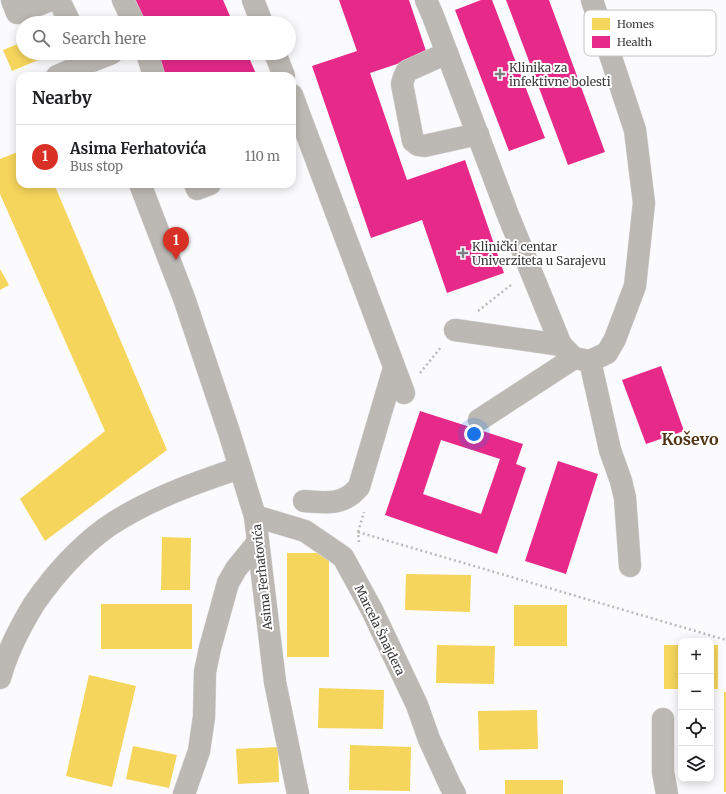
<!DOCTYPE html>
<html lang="en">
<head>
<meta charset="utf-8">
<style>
	body { margin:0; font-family:Merriweather,serif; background:#f2f2f2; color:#202124 }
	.controls { position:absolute; right:12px; bottom:12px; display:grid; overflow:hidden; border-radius:8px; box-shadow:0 2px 10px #0003 }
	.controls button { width:36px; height:36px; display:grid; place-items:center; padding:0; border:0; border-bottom:1px solid #e0e0e0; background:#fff; color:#202124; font:20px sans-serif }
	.you { position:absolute; left:474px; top:434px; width:14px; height:14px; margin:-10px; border:3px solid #fff; border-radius:50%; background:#1a73e8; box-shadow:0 0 0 6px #1a73e833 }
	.badge { display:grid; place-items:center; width:26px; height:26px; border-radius:50%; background:#d93025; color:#fff; font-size:13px; font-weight:700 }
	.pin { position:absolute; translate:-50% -33px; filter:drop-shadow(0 1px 2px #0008) }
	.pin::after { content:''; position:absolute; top:21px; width:14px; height:12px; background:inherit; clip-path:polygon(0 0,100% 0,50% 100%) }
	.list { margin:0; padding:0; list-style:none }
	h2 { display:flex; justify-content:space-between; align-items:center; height:52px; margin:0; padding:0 16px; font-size:17px }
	h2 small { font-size:13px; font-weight:400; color:#757577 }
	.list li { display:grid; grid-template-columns:26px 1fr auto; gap:12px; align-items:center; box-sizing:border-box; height:64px; padding:0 16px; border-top:1px solid #e0e0e0 }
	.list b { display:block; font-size:15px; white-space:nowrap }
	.list p { margin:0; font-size:13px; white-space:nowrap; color:#757577 }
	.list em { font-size:13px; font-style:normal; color:#757577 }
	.icon { flex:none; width:22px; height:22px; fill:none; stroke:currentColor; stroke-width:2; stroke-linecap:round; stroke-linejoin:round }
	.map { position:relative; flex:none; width:726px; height:794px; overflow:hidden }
	.search { position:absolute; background:#fff; box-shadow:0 2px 10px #0003; left:16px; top:16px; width:280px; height:44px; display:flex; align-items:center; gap:10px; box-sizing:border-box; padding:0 14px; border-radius:22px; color:#757577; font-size:15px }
	.panel { position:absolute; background:#fff; box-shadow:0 2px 10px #0003; left:16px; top:72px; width:280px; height:116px; border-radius:12px }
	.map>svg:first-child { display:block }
	.homes { fill:#f6d55c }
	.health { fill:#e7298a; fill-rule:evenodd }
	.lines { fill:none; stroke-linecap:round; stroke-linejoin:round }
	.minor-casing { stroke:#d8d8d9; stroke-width:23 }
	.path { stroke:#bebab8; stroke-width:2.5; stroke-dasharray:2 3; stroke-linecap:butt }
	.minor { stroke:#bcb8b3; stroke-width:22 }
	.poi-dot { fill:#7e7d7f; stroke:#fff; stroke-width:1.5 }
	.labels { text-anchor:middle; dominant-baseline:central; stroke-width:4; stroke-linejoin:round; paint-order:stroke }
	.poi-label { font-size:12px; fill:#3a393b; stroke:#fff; text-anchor:start }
	.street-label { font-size:12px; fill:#3a393b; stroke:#fff }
	.district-label { font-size:16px; font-weight:bold; fill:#4f3514; stroke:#fff }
	.key { fill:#fff; stroke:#c4c4c4; stroke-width:1 }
	.key-label { font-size:11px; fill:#3a393b }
</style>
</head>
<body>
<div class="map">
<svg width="726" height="794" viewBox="0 0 726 794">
	<rect width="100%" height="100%" fill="#fbfafd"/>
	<g class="homes">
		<polygon points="23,42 23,53 55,53 12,71 3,50"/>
		<polygon points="20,151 20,184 54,184 167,450 45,541 20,499 105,431 0,194 0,159"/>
		<polygon points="0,269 9,285 0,290"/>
		<polygon points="162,537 191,538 190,590 161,590"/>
		<rect x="287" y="553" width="42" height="104"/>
		<polygon points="406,574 471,575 470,612 405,610"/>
		<rect x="101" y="604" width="91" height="45"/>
		<rect x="514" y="605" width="53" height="41"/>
		<polygon points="437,645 495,646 494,684 436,683"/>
		<rect x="664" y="645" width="17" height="44"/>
		<rect x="711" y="645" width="7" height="44"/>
		<polygon points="89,675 136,686 112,787 66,776"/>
		<polygon points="319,688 384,690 383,729 318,728"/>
		<rect x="724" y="692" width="2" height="100"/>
		<polygon points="537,710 538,749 479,750 478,711"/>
		<polygon points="350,745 411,747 410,791 349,790"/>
		<polygon points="133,746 177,755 169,788 126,779"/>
		<polygon points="278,747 279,782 238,784 236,749"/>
		<rect x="505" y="780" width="58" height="14"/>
	</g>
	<g class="health">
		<polygon points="133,0 223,0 233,23 144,23"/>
		<polygon points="339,0 409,0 427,54 370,73 407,180 465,160 504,273 447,293 422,220 371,238 312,66 357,51"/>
		<polygon points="481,0 492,0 545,138 509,151 455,10"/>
		<polygon points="506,0 549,0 605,152 568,165"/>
		<polygon points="156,53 247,53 257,76 164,76"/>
		<polygon points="661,366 684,431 646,444 622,380"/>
		<path d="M420 411 523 444 516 464 526 468 497 554 385 515ZM441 440 500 459 481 514 423 494Z"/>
		<polygon points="558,461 598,474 566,574 525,561"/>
	</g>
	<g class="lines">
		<g class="minor-casing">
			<g id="minor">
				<polyline points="12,0 17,13 51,0"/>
				<polyline points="59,0 70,23"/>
				<polyline points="123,0 134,23"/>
				<polyline points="253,0 262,23"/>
				<polyline points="426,0 433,16 508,215 561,345 574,358 590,361 607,353 615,339 635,286 644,203 635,130 592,0"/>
				<polyline points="147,53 154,76"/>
				<polyline points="275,53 284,76"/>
				<polyline points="447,53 407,71 404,77 402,84 413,141 418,145 424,146 478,134"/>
				<polyline points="57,76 87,63 112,53"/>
				<polyline points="292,95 404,393"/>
				<polyline points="140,184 184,298 229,432 255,516 275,682 298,794"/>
				<polyline points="195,184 197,189 210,184"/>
				<polyline points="455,330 561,345"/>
				<polyline points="590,361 610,450 621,481 625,498 630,566"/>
				<polyline points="479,420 574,358"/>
				<path d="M304 501C319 502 336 505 349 496 353 494 356 490 359 487L394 368"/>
				<polyline points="255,516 305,531 343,557 372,610 417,705 429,739 450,785 455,794"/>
				<path d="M0 678C7 652 20 627 34 604 54 575 78 548 107 527 147 500 194 483 240 468"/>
				<polyline points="663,719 663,772 667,794"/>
				<polyline points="184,794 199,751 204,717 205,672 210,648 228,583 236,569 258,542"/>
			</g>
		</g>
		<g class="path">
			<polyline points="478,311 511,285 511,284"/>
			<polyline points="420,373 442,346"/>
			<polyline points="358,532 726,640"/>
			<polyline points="359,542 358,532 364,512"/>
		</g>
		<use href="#minor" class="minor"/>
	</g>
	<g class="poi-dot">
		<path d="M498 68h4v4h4v4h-4v4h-4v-4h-4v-4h4z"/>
		<path d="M461 247h4v4h4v4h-4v4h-4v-4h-4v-4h4z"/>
	</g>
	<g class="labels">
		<g class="poi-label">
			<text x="509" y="67">Klinika za<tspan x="509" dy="14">infektivne bolesti</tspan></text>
			<text x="472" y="246">Klinički centar<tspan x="472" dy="14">Univerziteta u Sarajevu</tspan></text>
		</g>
		<g class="street-label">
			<text transform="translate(262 577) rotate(-96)">Asima Ferhatovića</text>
			<text transform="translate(380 630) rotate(64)">Marcela Šnajdera</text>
		</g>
		<g class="district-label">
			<text x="690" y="439">Koševo</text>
		</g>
	</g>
	<rect x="584" y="10" width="132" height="46" rx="6" class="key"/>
	<rect x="592" y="18" width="18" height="12" fill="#f6d55c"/>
	<rect x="592" y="36" width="18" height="12" fill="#e7298a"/>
	<g class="key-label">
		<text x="617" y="28">Homes</text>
		<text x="617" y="46">Health</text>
	</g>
</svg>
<div class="controls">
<button>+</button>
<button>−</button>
<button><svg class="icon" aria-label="locate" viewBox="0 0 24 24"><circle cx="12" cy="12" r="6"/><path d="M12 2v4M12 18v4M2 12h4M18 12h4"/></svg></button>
<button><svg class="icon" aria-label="layers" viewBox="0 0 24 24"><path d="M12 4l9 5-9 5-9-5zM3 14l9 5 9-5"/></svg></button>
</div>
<div class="you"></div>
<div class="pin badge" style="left:176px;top:260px">1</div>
<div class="search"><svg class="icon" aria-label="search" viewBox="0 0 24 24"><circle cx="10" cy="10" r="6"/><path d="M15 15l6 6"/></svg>Search here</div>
<section class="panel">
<h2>Nearby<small></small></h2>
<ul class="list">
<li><span class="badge">1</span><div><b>Asima Ferhatovića</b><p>Bus stop</p></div><em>110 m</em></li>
</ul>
</section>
</div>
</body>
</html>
